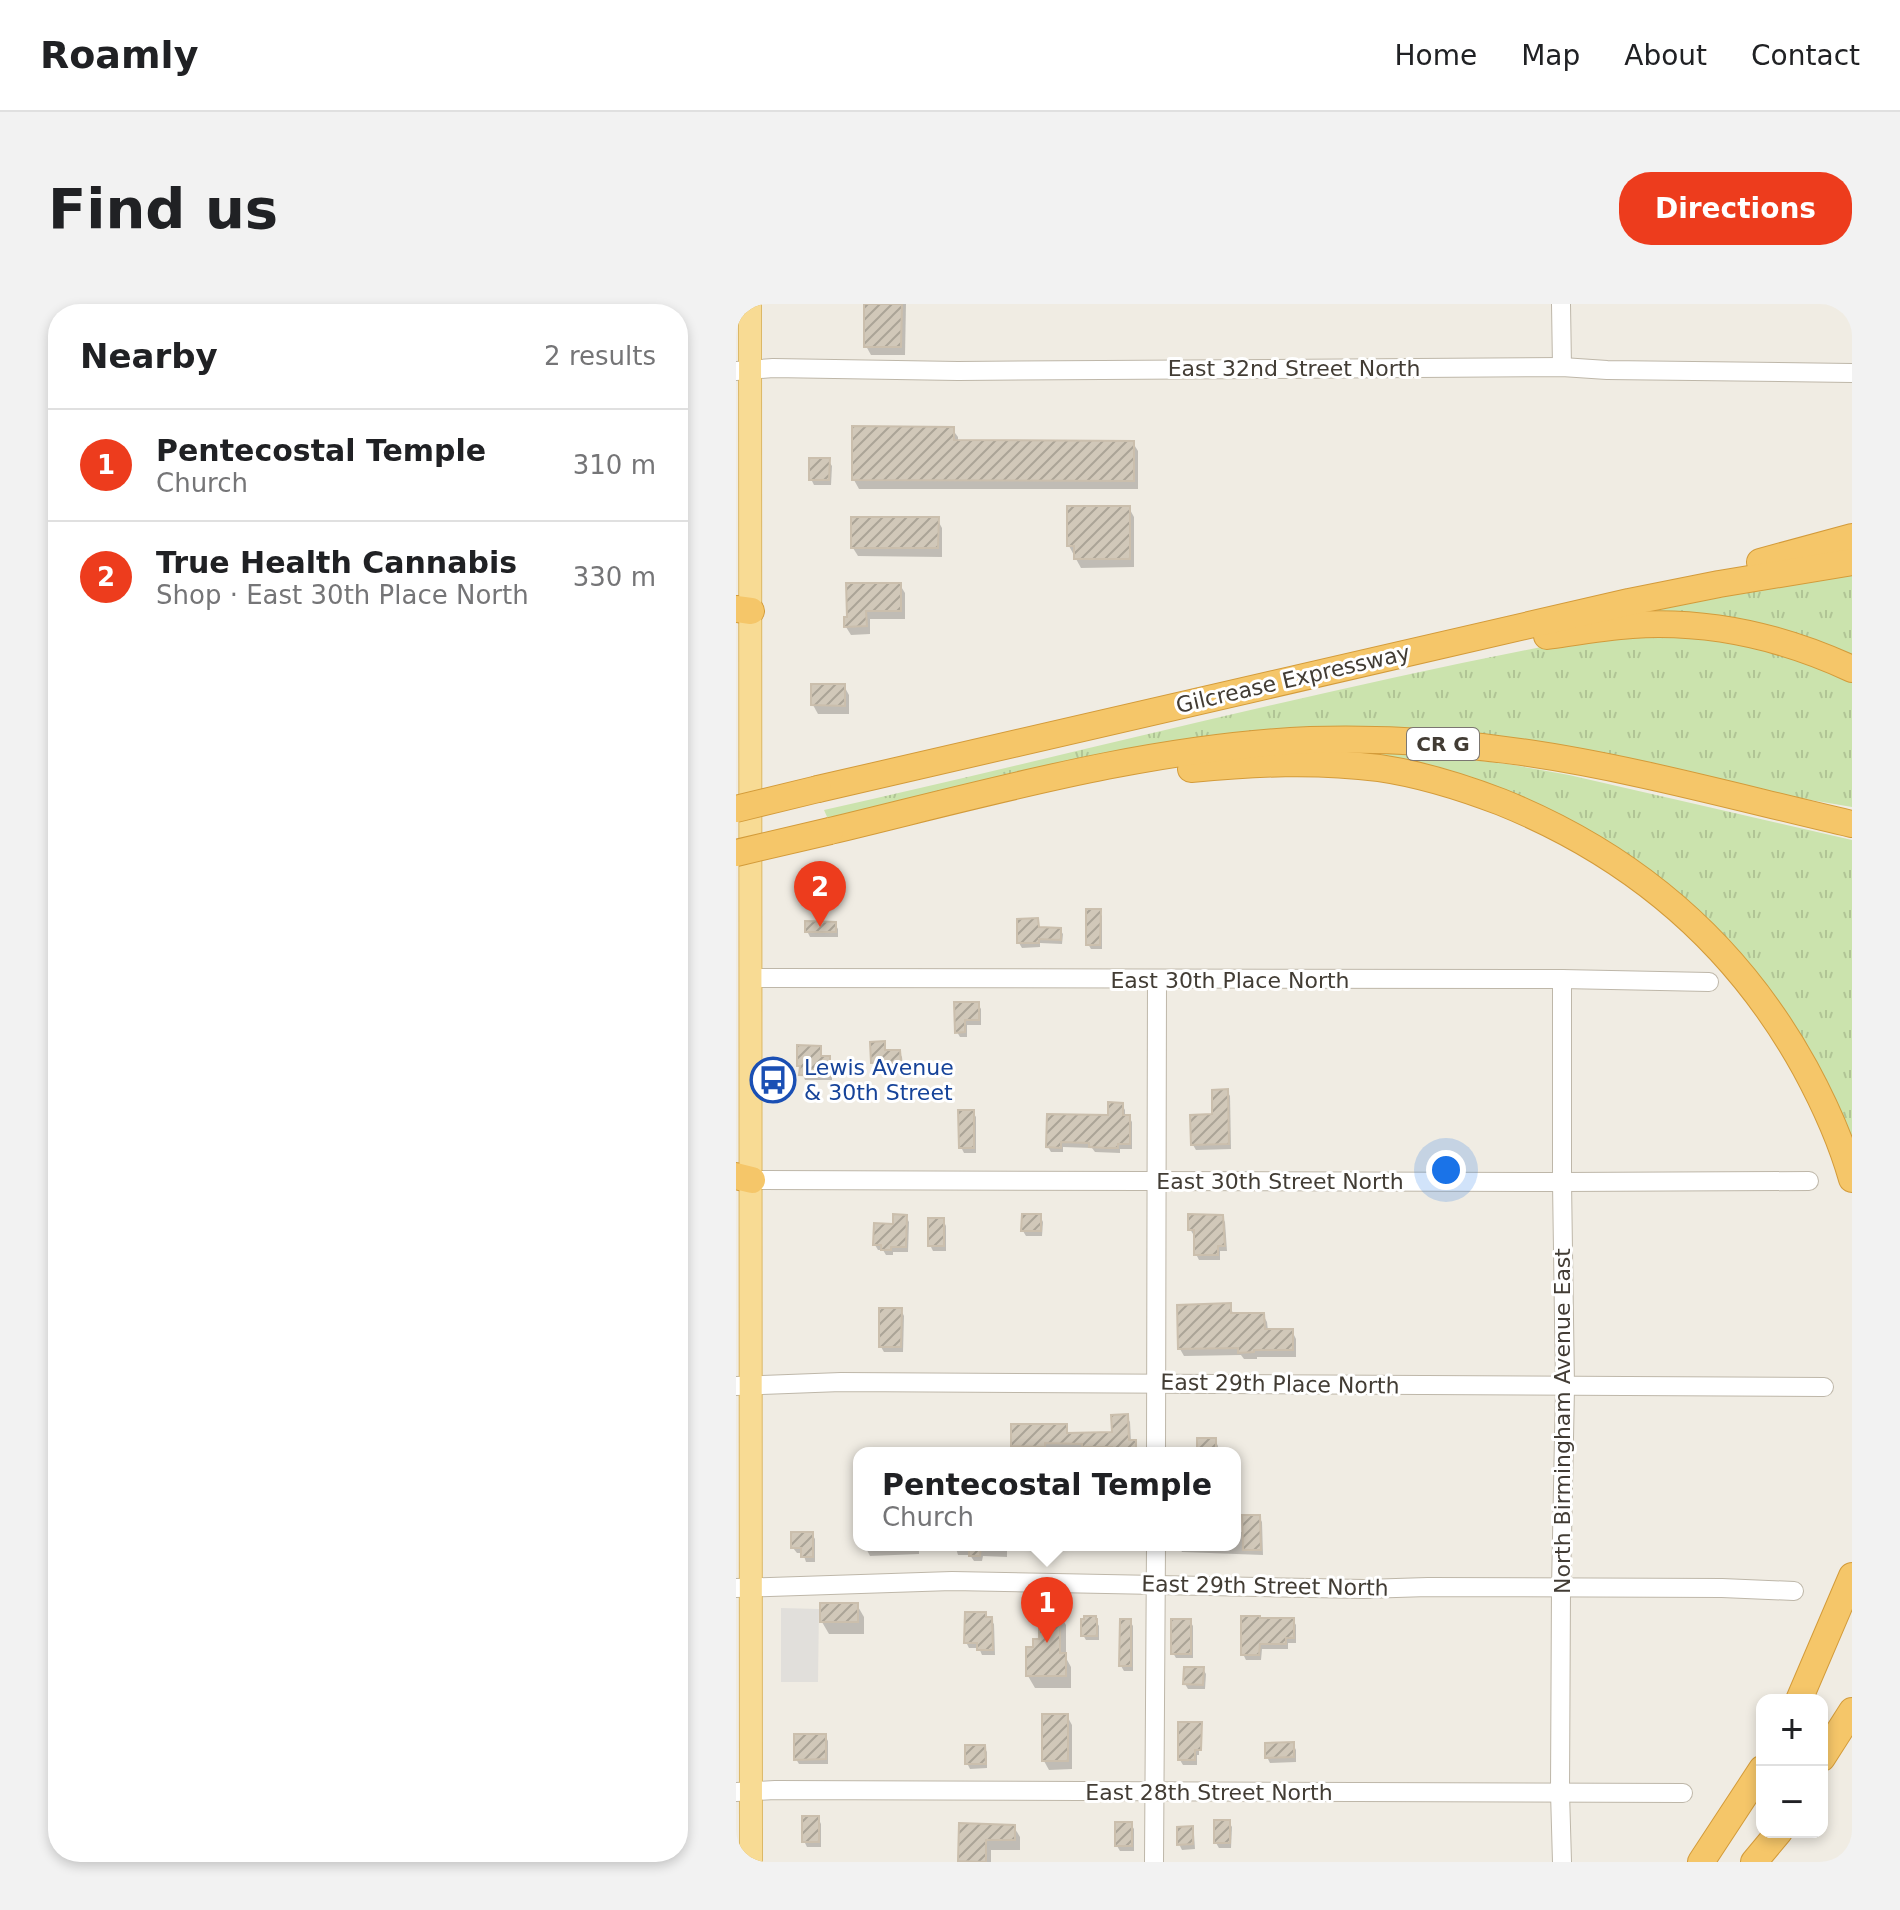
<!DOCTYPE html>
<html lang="en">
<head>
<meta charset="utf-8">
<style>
	body { margin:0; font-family:"DejaVu Sans",sans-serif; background:#f2f2f2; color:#202124 }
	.controls { position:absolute; right:24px; bottom:24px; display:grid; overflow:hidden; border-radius:16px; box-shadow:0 4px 12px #0003 }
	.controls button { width:72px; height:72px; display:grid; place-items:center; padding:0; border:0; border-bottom:2px solid #e0e0e0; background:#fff; color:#202124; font:40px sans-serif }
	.you { position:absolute; left:710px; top:866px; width:28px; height:28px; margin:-20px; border:6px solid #fff; border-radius:50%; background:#1a73e8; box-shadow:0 0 0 12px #1a73e833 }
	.badge { display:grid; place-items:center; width:52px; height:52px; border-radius:50%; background:#ed3c1d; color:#fff; font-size:26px; font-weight:700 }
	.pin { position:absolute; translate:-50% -66px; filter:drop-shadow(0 2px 4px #0008) }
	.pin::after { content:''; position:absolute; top:42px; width:28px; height:24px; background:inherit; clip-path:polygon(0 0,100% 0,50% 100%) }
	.popup { position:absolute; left:117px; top:1143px; width:388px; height:104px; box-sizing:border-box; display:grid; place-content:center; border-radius:16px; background:#fff; filter:drop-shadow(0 2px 6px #0005); font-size:26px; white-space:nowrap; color:#757577 }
	.popup b { font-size:30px; color:#202124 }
	.popup::after { content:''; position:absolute; left:50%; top:100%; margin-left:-16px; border:16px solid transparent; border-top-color:#fff }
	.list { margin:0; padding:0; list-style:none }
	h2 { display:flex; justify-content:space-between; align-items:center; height:104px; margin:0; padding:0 32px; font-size:34px }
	h2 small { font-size:26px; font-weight:400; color:#757577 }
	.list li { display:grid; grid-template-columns:52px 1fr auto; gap:24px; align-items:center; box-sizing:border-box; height:112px; padding:0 32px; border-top:2px solid #e0e0e0 }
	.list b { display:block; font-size:30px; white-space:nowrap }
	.list p { margin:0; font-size:26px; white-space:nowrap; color:#757577 }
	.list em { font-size:26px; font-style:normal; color:#757577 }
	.map { position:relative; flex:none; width:1116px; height:1558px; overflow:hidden; border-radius:32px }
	header { display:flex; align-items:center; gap:48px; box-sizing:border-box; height:112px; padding:0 40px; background:#fff; border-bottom:2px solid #e0e0e0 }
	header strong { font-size:38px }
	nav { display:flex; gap:44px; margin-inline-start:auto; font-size:28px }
	.intro { display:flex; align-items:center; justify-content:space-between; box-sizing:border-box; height:192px; padding:0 48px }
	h1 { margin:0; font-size:56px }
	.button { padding:20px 36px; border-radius:32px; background:#ed3c1d; color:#fff; font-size:28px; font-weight:700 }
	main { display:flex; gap:48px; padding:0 48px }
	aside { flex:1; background:#fff; border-radius:32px; box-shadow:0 4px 12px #0003 }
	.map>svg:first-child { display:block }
	.grass { fill:url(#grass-tufts) }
	.parking { fill:#e1dfdb }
	.shadow { fill:#0003 }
	.building { fill:url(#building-hatch); stroke:#cbbfad; stroke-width:2 }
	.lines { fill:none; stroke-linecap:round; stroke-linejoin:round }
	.minor-casing { stroke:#beb7a9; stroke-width:20 }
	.major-casing { stroke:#dcb866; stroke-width:24 }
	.highway-casing { stroke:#d39b3a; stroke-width:28 }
	.minor { stroke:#fff; stroke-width:18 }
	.major { stroke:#f8db94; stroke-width:22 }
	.highway { stroke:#f5c669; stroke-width:26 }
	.highway-bridge-casing { stroke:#d39b3a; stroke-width:28; stroke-linecap:butt }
	.highway-bridge { stroke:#f5c669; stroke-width:26 }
	.labels { text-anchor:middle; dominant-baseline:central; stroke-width:6; stroke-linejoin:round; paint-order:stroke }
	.shield { fill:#fff; stroke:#7b7671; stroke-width:2 }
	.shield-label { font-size:20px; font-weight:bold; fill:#423c34 }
	.street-label { font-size:22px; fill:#423c34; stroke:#fff }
	.transit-label { font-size:22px; fill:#164399; stroke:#fff; text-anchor:start }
</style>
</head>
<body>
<header>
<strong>Roamly</strong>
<nav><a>Home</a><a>Map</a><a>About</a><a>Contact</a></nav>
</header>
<div class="intro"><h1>Find us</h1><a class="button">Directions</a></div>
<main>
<aside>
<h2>Nearby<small>2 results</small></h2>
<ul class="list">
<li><span class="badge">1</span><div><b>Pentecostal Temple</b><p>Church</p></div><em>310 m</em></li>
<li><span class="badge">2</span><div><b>True Health Cannabis</b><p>Shop · East 30th Place North</p></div><em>330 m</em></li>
</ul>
</aside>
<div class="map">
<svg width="1116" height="1558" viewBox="0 0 1116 1558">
	<defs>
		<pattern id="grass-tufts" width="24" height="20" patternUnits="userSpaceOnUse" patternTransform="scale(2)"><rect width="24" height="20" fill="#cbe3ad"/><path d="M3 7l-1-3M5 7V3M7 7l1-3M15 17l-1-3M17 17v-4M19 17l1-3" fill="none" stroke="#b0c495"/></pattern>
		<pattern id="building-hatch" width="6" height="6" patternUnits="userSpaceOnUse" patternTransform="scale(2)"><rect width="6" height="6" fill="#d1c8b9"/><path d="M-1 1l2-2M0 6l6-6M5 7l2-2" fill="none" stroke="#aba497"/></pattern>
	</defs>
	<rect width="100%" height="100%" fill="#f0ece3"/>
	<g class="grass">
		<polygon points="1116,267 1116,354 895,307"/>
		<path d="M863 332 997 334 1116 375V503L649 424 92 515 88 506C347 448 603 380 863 332Z"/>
		<polygon points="646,449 710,453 772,460 833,471 1116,536 1116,853 1079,765 899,561 647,457"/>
	</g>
	<polygon class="parking" points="45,1304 83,1305 82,1378 45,1378"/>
	<g class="shadow">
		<polygon points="130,0 170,0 169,51 135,51 130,42"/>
		<polygon points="216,125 222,133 222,138 397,139 402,147 402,185 123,185 118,176"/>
		<polygon points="92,156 96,162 95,181 78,181 75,175"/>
		<polygon points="393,204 398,213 398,263 345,264 333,242"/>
		<polygon points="201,215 206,224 206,253 122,252 117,244"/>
		<polygon points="164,281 169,289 169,315 134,315 134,330 115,331 110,323 110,315"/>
		<polygon points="108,382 113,391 113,410 82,410 77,401"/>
		<polygon points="363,607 366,612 366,645 355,645 352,640"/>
		<polygon points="301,616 304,625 324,626 327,630 326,640 304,639 304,643 286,644 283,639"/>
		<polygon points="99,620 102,625 102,633 74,633 71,627"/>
		<polygon points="220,700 242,700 245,705 245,721 231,721 231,733 224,733 221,728"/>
		<polygon points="148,739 151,748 163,748 166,753 167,763 140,764 137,758"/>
		<polygon points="84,744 87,754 93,754 96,759 96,776 69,776 63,762"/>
		<polygon points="491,787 494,792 495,845 460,846 457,841"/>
		<polygon points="386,801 389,806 389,813 393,813 396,818 396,845 384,845 384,849 359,848 356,844 327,843 327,848 315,848 312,843 374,813"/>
		<polygon points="237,808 240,813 240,849 228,849 225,843"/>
		<polygon points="304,912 307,918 306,932 290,932 287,927"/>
		<polygon points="170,913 173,918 172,948 157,948 157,951 150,951 147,946 142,946 139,941"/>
		<polygon points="486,913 489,918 491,947 484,947 484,956 463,956 460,950 460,930 457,930 454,925"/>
		<polygon points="207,916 210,922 210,947 197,947 194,941"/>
		<polygon points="493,1001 498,1011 527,1011 531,1018 532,1027 556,1027 560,1035 560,1053 521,1053 521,1055 508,1055 505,1051 448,1052 444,1045"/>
		<polygon points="165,1006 168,1012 167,1048 148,1048 145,1043"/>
		<polygon points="391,1113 394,1118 395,1138 398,1138 401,1144 402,1149 351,1148 349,1144 311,1144 311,1148 280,1147 277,1142 330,1122 333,1131 378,1130"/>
		<polygon points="479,1136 482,1142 482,1149 454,1149 454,1144 463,1144"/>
		<polygon points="523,1213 526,1218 527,1251 446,1248 443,1243 443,1241 499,1241 499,1228 509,1228"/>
		<polygon points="76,1230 79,1235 79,1258 70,1258 67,1249 61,1249 57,1244"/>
		<polygon points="131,1241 183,1241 183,1250 134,1252 131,1246"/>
		<polygon points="219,1241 271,1241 271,1253 247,1252 246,1257 238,1257 234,1251 222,1251"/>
		<polygon points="121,1301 128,1313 128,1330 93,1330 86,1318"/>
		<polygon points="323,1309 330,1321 330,1354 335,1363 335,1384 299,1384 292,1372 299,1345"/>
		<polygon points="249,1310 258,1320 259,1351 246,1351 243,1344 233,1344 230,1338"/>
		<polygon points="358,1314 363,1322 363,1336 350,1336 347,1331"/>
		<polygon points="524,1316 557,1316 560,1321 560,1339 552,1339 552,1345 526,1345 525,1356 510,1356 507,1350"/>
		<polygon points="394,1317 397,1322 397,1367 388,1367 385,1362"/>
		<polygon points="454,1317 457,1322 457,1354 440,1354 437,1349"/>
		<polygon points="467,1365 470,1370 469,1385 452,1385 449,1380"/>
		<polygon points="331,1412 336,1421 336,1465 313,1466 308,1457"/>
		<polygon points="464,1420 466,1423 463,1423 463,1451 461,1451 461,1461 447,1461 444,1456"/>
		<polygon points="89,1432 92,1437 92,1460 63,1460 60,1455"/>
		<polygon points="557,1440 560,1446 560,1458 534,1459 531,1453"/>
		<polygon points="248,1443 251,1448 251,1464 234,1465 231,1459"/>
		<polygon points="82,1514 85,1520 85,1543 71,1543 68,1537"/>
		<polygon points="493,1518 496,1523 495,1544 483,1544 480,1539"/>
		<polygon points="395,1520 398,1525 398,1547 384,1547 381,1542"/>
		<polygon points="225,1521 278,1523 284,1533 284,1546 255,1546 255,1558 225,1558"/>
		<polygon points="455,1525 458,1530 459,1545 446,1546 443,1540"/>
	</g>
	<g class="building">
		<polygon points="128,0 166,0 165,43 128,43"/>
		<polygon points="116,122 218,123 218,136 398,137 398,177 116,176"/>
		<polygon points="73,154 94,154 93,176 73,176"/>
		<polygon points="331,202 394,202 394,255 338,255 338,242 331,242"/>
		<polygon points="115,213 203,213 202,244 115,244"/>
		<polygon points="110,279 165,279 165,307 130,307 131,322 108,323 108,313 111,313"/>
		<polygon points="75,380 109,380 109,402 75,401"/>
		<polygon points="350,605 365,605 364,641 350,641"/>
		<polygon points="302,614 303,623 325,624 325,636 303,635 303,639 281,639 281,615"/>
		<polygon points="69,617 100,618 100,628 69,628"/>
		<polygon points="218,698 243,698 243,716 229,716 229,728 219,729"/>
		<polygon points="149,737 149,746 164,746 165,758 135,759 134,738"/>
		<polygon points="61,741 85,742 85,752 94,752 94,772 63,771 64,762 61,762"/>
		<polygon points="492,785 493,840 455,841 454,811 476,810 476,786"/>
		<polygon points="372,798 387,799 387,811 394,811 394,840 382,840 382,844 371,844 353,843 353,839 325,838 325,844 310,843 311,810 372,811"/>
		<polygon points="222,806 238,806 238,844 223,844"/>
		<polygon points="157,910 171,911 170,943 155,943 155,946 145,946 145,941 137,941 138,919 157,920"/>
		<polygon points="286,910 305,910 305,927 285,927"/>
		<polygon points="452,910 487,911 489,942 482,942 482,951 458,951 458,926 452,926"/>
		<rect x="192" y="914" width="16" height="28"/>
		<polygon points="495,999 495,1009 528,1009 529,1025 557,1025 557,1046 518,1046 518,1048 502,1049 502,1044 442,1045 441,1001"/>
		<polygon points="143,1004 166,1004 165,1043 143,1043"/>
		<polygon points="392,1110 393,1136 400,1136 400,1148 376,1149 376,1143 346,1143 346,1140 309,1139 309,1143 275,1142 275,1120 331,1120 331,1129 376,1128 375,1111"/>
		<rect x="461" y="1134" width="19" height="15"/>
		<polygon points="506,1211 524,1211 525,1246 507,1246"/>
		<polygon points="55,1228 77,1228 77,1253 65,1253 65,1244 55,1244"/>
		<polygon points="233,1241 245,1241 244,1252 233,1252"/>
		<rect x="84" y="1299" width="38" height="19"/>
		<polygon points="303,1307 324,1307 324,1349 330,1349 330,1372 290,1372 290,1343 297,1343 297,1335 303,1335"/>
		<polygon points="229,1308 250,1308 250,1313 256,1313 257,1346 241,1346 241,1339 228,1339"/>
		<polygon points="348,1312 360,1312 360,1315 361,1315 361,1332 345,1332 345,1315 348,1315"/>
		<polygon points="505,1312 524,1312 524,1314 558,1314 558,1334 550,1334 550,1340 524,1340 523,1351 505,1351"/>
		<polygon points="384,1315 395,1315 395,1362 383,1362"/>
		<rect x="435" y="1315" width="20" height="35"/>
		<polygon points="448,1363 468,1363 467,1381 447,1380"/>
		<rect x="306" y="1410" width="26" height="47"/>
		<polygon points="442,1418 466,1418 465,1446 459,1446 459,1456 442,1456"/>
		<polygon points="58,1430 90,1430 90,1455 58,1456"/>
		<polygon points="558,1438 558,1453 529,1454 529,1439"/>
		<polygon points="229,1441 249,1441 250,1460 229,1460"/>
		<rect x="66" y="1512" width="17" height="26"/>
		<rect x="478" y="1516" width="16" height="23"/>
		<rect x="379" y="1518" width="17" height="24"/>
		<polygon points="223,1519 279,1521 279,1536 250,1536 250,1558 222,1557"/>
		<polygon points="457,1522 457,1540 441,1541 441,1523"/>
	</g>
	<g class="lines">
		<g class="minor-casing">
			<g id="minor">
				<polyline points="825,0 826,63"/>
				<polyline points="0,67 37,64 222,67 826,63 871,66 1116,69"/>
				<polyline points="15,674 826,675 973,678"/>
				<polyline points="16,876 826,878 1073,877"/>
				<polyline points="0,1082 105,1078 1088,1083"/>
				<polyline points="420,1149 421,676"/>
				<polyline points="0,1284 216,1277 628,1285 692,1283 986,1284 1058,1287"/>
				<polyline points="0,1488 39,1486 947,1489"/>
				<polyline points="418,1558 420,1241"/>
				<polyline points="826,1558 824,1488 825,1284 829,1083 826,878 826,675"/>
			</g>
		</g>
		<g class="major-casing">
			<polyline id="major" points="14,0 15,1558"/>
		</g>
		<g class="highway-casing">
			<g id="highway">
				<polyline points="1024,258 1116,233"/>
				<polyline points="0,305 15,307"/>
				<path d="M811 332C839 328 868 323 896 321 973 316 1047 333 1116 365"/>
				<path d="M455 465C519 459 579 456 643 464 684 470 726 483 765 498 896 551 1000 639 1069 764 1088 799 1105 836 1116 875"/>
				<polyline points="82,485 893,298 983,280 1116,258"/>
				<path d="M94 527C252 489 411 443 574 436 645 434 716 438 785 448 897 464 1007 495 1116 520"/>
				<polyline points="0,872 16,876"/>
				<polyline points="1063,1396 1116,1272"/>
				<polyline points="1086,1454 1116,1407"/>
				<polyline points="965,1558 1026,1465"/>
				<polyline points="1018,1558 1043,1528"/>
			</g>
		</g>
		<use href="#minor" class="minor"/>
		<use href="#major" class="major"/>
		<use href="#highway" class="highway"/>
		<g class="highway-bridge-casing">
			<g id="highway-bridge">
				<polyline points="0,505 82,485"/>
				<polyline points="0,549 94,527"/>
			</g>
		</g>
		<use href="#highway-bridge" class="highway-bridge"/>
	</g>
	<defs>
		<g id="bus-ring" transform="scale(2.3)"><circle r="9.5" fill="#fff" stroke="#1a4fb4" stroke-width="1.5"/><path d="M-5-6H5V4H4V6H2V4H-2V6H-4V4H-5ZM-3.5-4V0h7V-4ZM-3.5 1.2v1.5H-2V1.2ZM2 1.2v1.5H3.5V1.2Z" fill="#1a4fb4"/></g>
	</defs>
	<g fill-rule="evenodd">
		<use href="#bus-ring" x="37" y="776"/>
	</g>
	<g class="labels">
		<rect class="shield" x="671" y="424" width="72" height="32" rx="6"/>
		<g class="shield-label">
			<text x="707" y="440">CR G</text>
		</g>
		<g class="street-label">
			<text x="558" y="64">East 32nd Street North</text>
			<text transform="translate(557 375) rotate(-13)">Gilcrease Expressway</text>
			<text x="494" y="676">East 30th Place North</text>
			<text x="544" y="877">East 30th Street North</text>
			<text transform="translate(544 1080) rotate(1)">East 29th Place North</text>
			<text transform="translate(826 1117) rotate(-90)">North Birmingham Avenue East</text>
			<text transform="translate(529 1282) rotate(1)">East 29th Street North</text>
			<text x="473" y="1488">East 28th Street North</text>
		</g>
		<g class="transit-label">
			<text x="68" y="763">Lewis Avenue<tspan x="68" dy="25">&amp; 30th Street</tspan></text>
		</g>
	</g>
</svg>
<div class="controls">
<button>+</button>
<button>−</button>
</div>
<div class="you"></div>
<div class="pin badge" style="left:311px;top:1339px">1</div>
<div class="popup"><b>Pentecostal Temple</b>Church</div>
<div class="pin badge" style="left:84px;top:623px">2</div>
</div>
</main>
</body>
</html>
